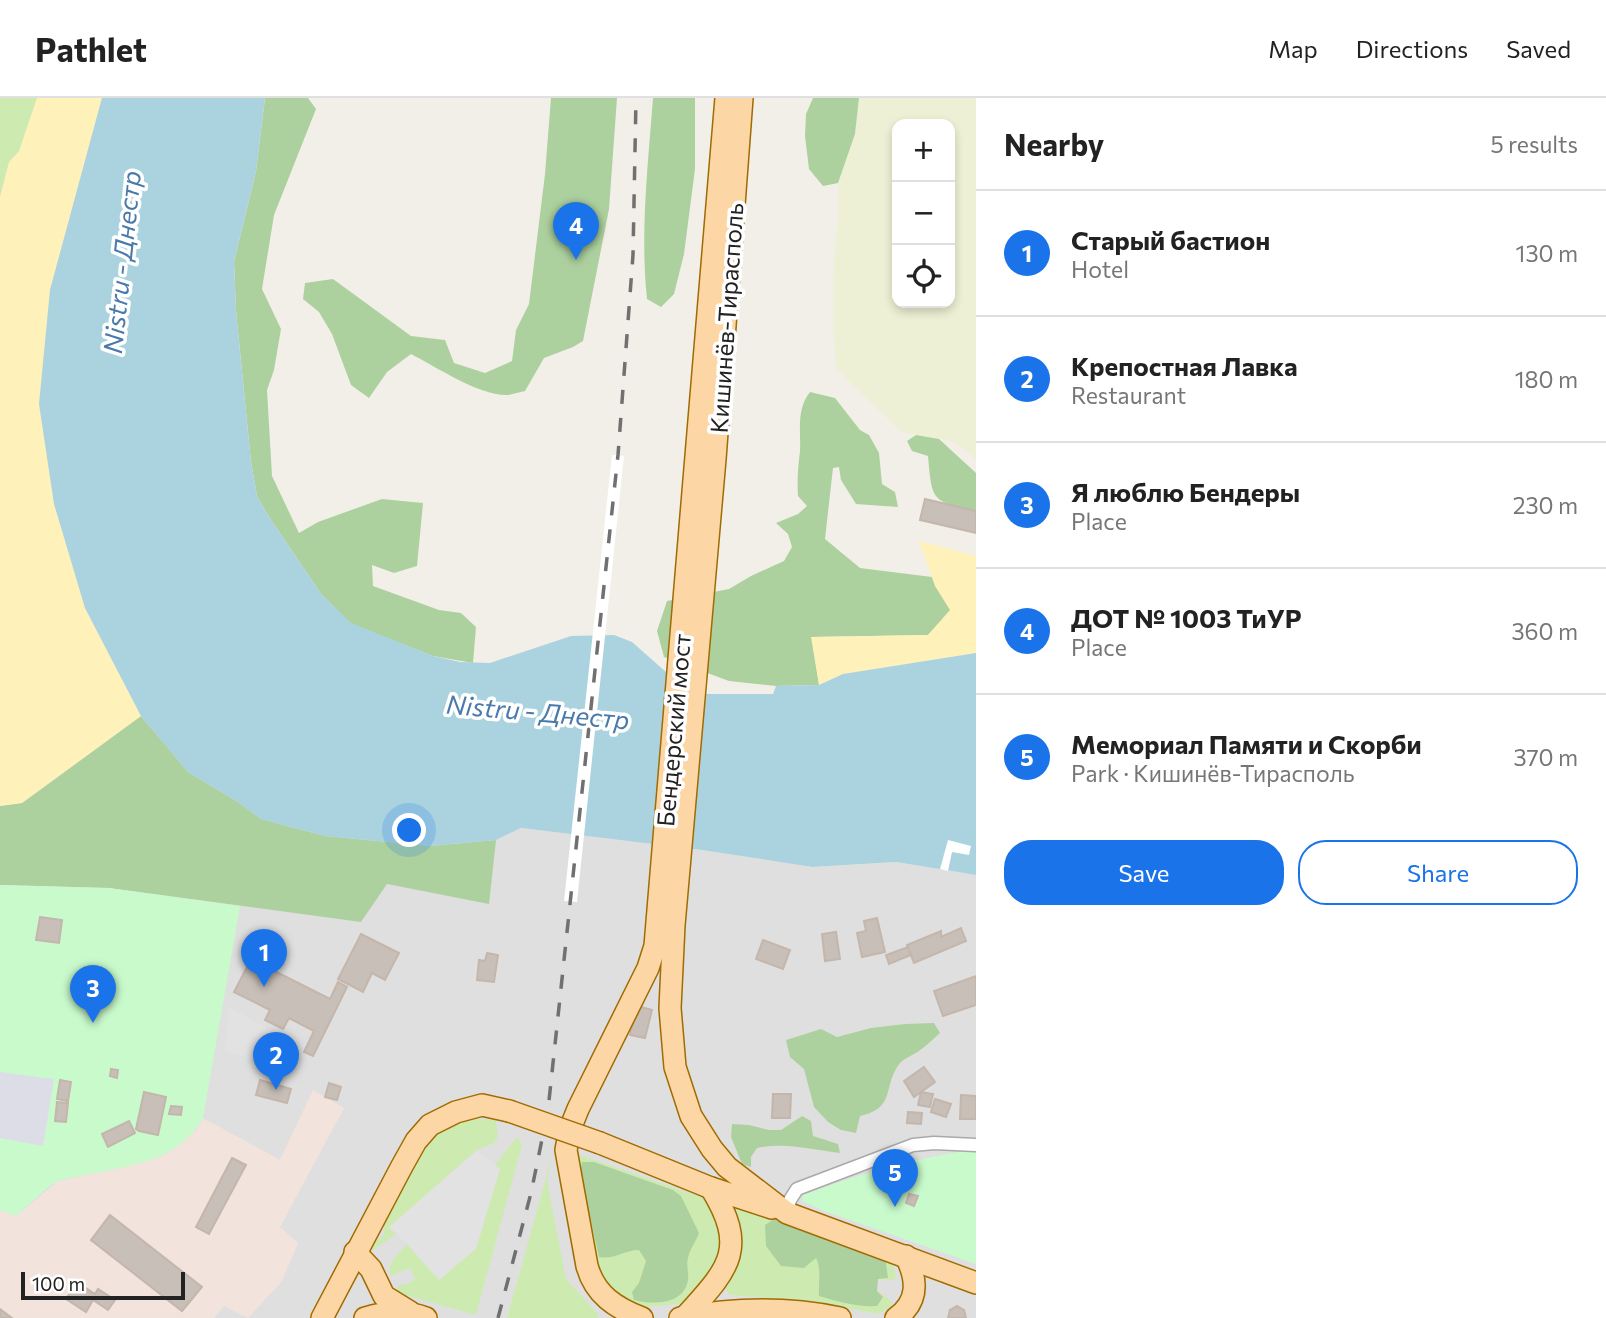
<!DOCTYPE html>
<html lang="en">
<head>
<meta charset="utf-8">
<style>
	body { margin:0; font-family:Commissioner,sans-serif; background:#f6f6f6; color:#222 }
	.controls { position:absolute; right:21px; top:21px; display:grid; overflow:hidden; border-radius:14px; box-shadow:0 4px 10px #0003 }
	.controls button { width:63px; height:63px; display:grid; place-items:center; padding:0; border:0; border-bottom:2px solid #e0e0e0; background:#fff; color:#222; font:35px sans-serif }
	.scale { position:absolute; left:21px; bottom:18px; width:164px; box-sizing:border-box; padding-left:7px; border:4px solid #222; border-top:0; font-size:19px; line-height:24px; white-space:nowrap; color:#222; -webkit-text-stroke:5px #fff; paint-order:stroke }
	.you { position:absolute; left:410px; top:733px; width:24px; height:24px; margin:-18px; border:5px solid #fff; border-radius:50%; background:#1a73e8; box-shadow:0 0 0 10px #1a73e833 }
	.badge { display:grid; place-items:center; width:46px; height:46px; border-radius:50%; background:#1a73e8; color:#fff; font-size:23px; font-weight:700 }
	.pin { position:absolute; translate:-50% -58px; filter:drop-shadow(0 2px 4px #0008) }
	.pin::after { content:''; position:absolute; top:37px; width:24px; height:21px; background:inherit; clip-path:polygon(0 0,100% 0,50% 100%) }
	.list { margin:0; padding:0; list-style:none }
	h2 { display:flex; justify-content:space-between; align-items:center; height:91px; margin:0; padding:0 28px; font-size:30px }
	h2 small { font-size:23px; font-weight:400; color:#767676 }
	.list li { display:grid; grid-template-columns:46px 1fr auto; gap:21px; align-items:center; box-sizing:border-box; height:126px; padding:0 28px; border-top:2px solid #e0e0e0 }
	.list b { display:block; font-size:26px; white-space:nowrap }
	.list p { margin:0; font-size:23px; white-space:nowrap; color:#767676 }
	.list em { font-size:23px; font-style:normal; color:#767676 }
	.actions { display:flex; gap:14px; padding:21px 28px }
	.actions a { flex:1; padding:16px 0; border:2px solid #1a73e8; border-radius:28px; text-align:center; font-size:24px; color:#1a73e8 }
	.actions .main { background:#1a73e8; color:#fff }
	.icon { flex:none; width:38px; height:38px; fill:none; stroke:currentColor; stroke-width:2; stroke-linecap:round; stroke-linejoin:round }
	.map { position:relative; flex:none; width:976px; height:1220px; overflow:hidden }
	header { display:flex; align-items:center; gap:42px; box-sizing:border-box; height:98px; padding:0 35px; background:#fff; border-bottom:2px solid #e0e0e0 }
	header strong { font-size:33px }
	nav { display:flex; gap:38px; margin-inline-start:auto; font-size:24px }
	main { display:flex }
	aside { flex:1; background:#fff }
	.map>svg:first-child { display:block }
	.residential { fill:#e0dfdf }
	.military { fill:#f3e3dd }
	.farmland { fill:#eef0d5; fill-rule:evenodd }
	.grass { fill:#cdebb0 }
	.forest { fill:#add19e }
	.sand { fill:#fff1ba }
	.park { fill:#c8facc }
	.parking { fill:#e2e2e2 }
	.plaza { fill:#dddde8 }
	.water { fill:#aad3df }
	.pier { fill:#fff }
	.building { fill:#c7bfb8; stroke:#c4b6ab; stroke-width:2 }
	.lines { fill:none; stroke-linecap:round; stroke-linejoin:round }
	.minor-casing { stroke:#a9a9a9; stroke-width:15 }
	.primary-casing { stroke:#a06b00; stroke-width:24 }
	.minor { stroke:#fff; stroke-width:12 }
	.primary { stroke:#fcd6a4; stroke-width:21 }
	.rail { stroke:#707070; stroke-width:3.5; stroke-dasharray:14 14; stroke-linecap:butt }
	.primary-bridge-casing { stroke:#a06b00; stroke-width:24; stroke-linecap:butt }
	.primary-bridge { stroke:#fcd6a4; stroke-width:21 }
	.labels { text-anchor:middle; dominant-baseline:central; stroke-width:7; stroke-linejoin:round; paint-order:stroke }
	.street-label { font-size:24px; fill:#222; stroke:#fff }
	.water-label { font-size:26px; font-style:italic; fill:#4a7aab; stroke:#fff }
</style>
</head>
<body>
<header>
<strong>Pathlet</strong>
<nav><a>Map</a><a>Directions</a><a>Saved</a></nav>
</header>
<main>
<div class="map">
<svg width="976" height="1220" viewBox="0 0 976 1220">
	<rect width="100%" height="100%" fill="#f2efe9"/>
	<polygon class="residential" points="0,0 102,0 100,6 85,510 141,618 496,742 521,730 702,752 812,769 896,764 976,777 976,1220 0,1220"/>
	<polygon class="military" points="313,992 344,1010 280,1129 298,1145 282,1183 248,1220 224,1208 214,1220 0,1220 0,1112 16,1118 58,1083 129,1068 164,1057 196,1032 203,1020 280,1062"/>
	<path class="farmland" d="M859 0H976V361L951 343 901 334 836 270 833 227 834 163 838 118V85L855 36ZM897 26H950V205H897Z"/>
	<g class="grass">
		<polygon points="0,0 37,0 19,54 9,64 0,99"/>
		<polygon points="466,1020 496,1022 498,1038 494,1045 477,1052 389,1130 396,1136 372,1153 370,1150 384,1136 384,1125 404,1083 426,1046 443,1031"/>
		<path d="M517 1039 522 1047 476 1217 394 1194 399 1187 407 1186 415 1181 410 1170 391 1178C386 1165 399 1155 407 1146L439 1182 500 1071 495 1067Z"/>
		<polygon points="554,1051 547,1083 566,1181 598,1216 598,1220 507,1220"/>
		<polygon points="577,1056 710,1102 715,1107 725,1157 687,1205 635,1210 600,1186"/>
		<polygon points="735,1109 889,1161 893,1165 896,1179 894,1182 878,1181 877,1193 892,1203 891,1209 878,1216 810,1203 729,1197 725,1188 740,1149 742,1134"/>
	</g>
	<g class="forest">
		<polygon points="265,0 308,0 316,11 274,117 262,191 281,231 274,272 267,292 272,378 299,435 318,424 382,401 423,405 417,468 394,475 372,467 373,488 439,512 461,515 476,529 473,565 433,558 351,526 321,496 269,419 257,398 251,364 236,213 234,164 256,73"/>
		<path d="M551 0H617L609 111 583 243 573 249 544 260 525 293C519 294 514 296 508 297 482 299 434 268 411 256L387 274 369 300 351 287 332 236 319 214 303 201 305 185 333 181 411 238 445 242 454 265 485 275 512 263 516 232 529 206 545 76Z"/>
		<path d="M653 0H695V71L684 156 674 196 661 209 647 201C640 134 648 67 653 0Z"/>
		<polygon points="813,0 859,0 855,36 838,85 823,88 809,71 805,38 806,16"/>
		<path d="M810 294 835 300 860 332 869 337 879 355 882 386 895 394 898 409 856 406 841 382 839 369 833 370 825 441 860 470 932 479 951 512 928 537 812 539 819 587 776 588 729 583 664 559 657 533 667 503 729 491 751 478 784 463 792 449 788 436 776 425 798 416 807 408 798 398C797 383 798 369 800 353 801 332 796 312 810 294Z"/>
		<path d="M916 337 939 341 976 375V413C932 403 932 404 928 358L912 353 907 343Z"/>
		<polygon points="141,618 188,674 238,704 261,721 325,738 430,748 496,742 489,806 387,786 361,824 109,790 0,787 0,708 22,705"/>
		<path d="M934 925 940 935C933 941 926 948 919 953 913 957 905 960 900 965 882 988 897 1010 860 1018L856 1035 841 1032 828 1024 814 1009 804 971 790 959 786 942 821 931 837 939 871 930 905 926Z"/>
		<path d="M802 1018 811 1023 813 1038 838 1046 840 1055C813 1052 784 1044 757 1050L751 1059V1069L742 1066 731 1039 732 1026 749 1027 769 1032H781Z"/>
		<path d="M582 1064H594L673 1092 681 1098 699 1135C696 1144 690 1150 688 1160 686 1167 689 1174 688 1182 684 1207 653 1207 634 1202L632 1194 639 1185 646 1163 639 1152C624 1152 614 1162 599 1159L580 1075Z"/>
		<path d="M774 1121 879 1158 886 1165 888 1180 878 1181 877 1193 883 1199 877 1208C856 1209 839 1204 819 1198 818 1185 822 1171 816 1160L804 1170 781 1168 766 1148 765 1127Z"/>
	</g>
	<g class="sand">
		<polygon points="37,0 102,0 50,192 85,510 141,618 22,705 0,708 0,99 9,64 19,53"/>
		<polygon points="919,443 976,458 976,555 843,576 819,587 811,539 928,537 950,512 935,488"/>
	</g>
	<g class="park">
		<path d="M0 787 109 790 240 808 203 1020C179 1063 130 1068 85 1077 77 1079 66 1080 58 1083 45 1090 28 1108 16 1118L0 1112Z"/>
		<path d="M970 1052 976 1053V1166L824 1113 802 1103 803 1097C858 1076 911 1061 970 1052Z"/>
	</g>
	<g class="parking">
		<polygon points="229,909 296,946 283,970 225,953"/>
		<polygon points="477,1052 500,1071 476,1151 439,1182 407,1146 389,1129"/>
	</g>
	<polygon class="plaza" points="0,974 54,981 43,1048 0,1040"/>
	<polygon class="water" points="102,0 265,0 256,73 234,164 236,213 251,364 257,398 269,419 321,496 351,525 433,558 460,564 490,565 571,538 614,537 632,544 666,574 699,596 773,596 776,588 819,587 843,576 976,555 976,777 896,764 812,769 702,752 521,730 496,742 430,748 325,738 261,721 238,704 188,674 141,618 85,510 54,406 39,306 50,192"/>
	<g class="pier">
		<polygon points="612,357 624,358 577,804 564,803"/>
		<polygon points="948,742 971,748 969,757 952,754 948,773 940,771"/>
	</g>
	<g class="building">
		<polygon points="925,401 976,413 976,435 920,422"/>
		<polygon points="40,819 62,822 59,845 36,842"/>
		<polygon points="877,820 885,854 862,859 857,835 866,833 864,823"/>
		<polygon points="961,830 966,843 914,865 907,847 941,833 941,839"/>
		<polygon points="836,834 840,861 825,863 822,836"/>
		<polygon points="361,836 399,855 385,882 372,875 363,894 338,881"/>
		<polygon points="763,842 790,852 783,871 756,861"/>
		<polygon points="908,849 911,857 889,866 886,857"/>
		<polygon points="487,855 498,857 494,884 477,882 479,862 485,863"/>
		<polygon points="251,861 330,901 338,884 347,889 313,958 304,954 314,933 289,920 283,931 265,922 270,912 234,894"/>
		<polygon points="976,878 976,907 943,918 934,893"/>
		<polygon points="637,908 652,912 645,940 630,937"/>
		<polygon points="924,969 935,984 914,999 904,983"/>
		<polygon points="111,971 118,972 117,980 110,978"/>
		<polygon points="60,982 71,984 68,1003 57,1001"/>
		<polygon points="260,982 291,991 287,1005 256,997"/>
		<polygon points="329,985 341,989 337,1002 325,999"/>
		<polygon points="144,994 166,999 158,1037 139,1033 136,1031"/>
		<polygon points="921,994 933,996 930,1009 918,1007"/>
		<polygon points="773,996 791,996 790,1020 772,1020"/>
		<polygon points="961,997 976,998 976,1021 960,1021"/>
		<polygon points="935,1001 951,1006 946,1019 931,1014"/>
		<polygon points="57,1004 68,1005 66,1024 55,1023"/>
		<polygon points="171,1008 182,1009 181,1017 169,1016"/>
		<polygon points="908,1014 922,1015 921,1026 907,1025"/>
		<polygon points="129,1023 135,1035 108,1049 102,1036"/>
		<polygon points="232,1060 246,1067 209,1136 196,1129"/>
		<polygon points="909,1096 918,1098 914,1108 906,1105"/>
		<polygon points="110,1117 202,1189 182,1213 91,1142"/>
		<polygon points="77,1184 95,1196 98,1191 115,1202 108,1212 93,1202 86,1214 66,1201"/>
		<polygon points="957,1208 964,1212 966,1220 948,1220 950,1212"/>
		<polygon points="0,1211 12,1220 0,1220"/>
	</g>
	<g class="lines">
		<g class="minor-casing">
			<polyline id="minor" points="787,1115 790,1102 797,1091 913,1047 934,1045 976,1047"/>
		</g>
		<g class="primary-casing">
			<g id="primary">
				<polyline points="742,0 715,361 674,827 670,910 675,969 691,1018 712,1051 727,1069 787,1115 976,1185"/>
				<polyline points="600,1045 711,1090 772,1110"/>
				<polyline points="355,1154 371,1171 384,1198 410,1214"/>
				<path d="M685 1219C728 1171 749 1152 711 1090"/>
				<polyline points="322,1220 402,1068 416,1043 430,1027 456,1014 482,1007 509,1013"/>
				<path d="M365 1220C386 1214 405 1212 426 1220"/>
				<path d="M642 1220C616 1210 595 1197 587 1168L566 1052 570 1031 578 1011 648 870 655 848 726 0"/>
				<path d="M680 1220C733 1210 788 1209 840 1220"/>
				<path d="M896 1220C920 1203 917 1181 906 1158"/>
			</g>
		</g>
		<use href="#minor" class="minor"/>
		<use href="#primary" class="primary"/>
		<polyline class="rail" points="498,1220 531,1095 548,1012 618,357 633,157 636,0"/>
		<g class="primary-bridge-casing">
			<polyline id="primary-bridge" points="509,1013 600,1045"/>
		</g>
		<use href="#primary-bridge" class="primary-bridge"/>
	</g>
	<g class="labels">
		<g class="street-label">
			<text transform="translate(726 220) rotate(-86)">Кишинёв-Тирасполь</text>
			<text transform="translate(673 632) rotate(-85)">Бендерский мост</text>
		</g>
		<g class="water-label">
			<text transform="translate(121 164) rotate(-84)">Nistru - Днестр</text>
			<text transform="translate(538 613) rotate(5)">Nistru - Днестр</text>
		</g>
	</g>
</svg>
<div class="controls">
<button>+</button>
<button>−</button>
<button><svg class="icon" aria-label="locate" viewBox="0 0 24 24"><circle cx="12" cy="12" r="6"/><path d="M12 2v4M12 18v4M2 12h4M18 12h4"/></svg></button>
</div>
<div class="scale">100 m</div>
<div class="you"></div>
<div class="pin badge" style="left:264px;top:889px">1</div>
<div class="pin badge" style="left:276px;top:992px">2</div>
<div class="pin badge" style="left:93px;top:925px">3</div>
<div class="pin badge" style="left:576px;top:162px">4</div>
<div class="pin badge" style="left:895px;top:1109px">5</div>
</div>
<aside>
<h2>Nearby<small>5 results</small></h2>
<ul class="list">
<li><span class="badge">1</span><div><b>Старый бастион</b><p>Hotel</p></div><em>130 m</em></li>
<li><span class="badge">2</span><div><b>Крепостная Лавка</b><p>Restaurant</p></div><em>180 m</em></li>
<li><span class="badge">3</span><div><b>Я люблю Бендеры</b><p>Place</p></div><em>230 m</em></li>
<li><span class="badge">4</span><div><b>ДОТ № 1003 ТиУР</b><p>Place</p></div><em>360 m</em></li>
<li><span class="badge">5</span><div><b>Мемориал Памяти и Скорби</b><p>Park · Кишинёв-Тирасполь</p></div><em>370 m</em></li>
</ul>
<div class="actions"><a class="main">Save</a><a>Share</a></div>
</aside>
</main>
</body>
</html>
